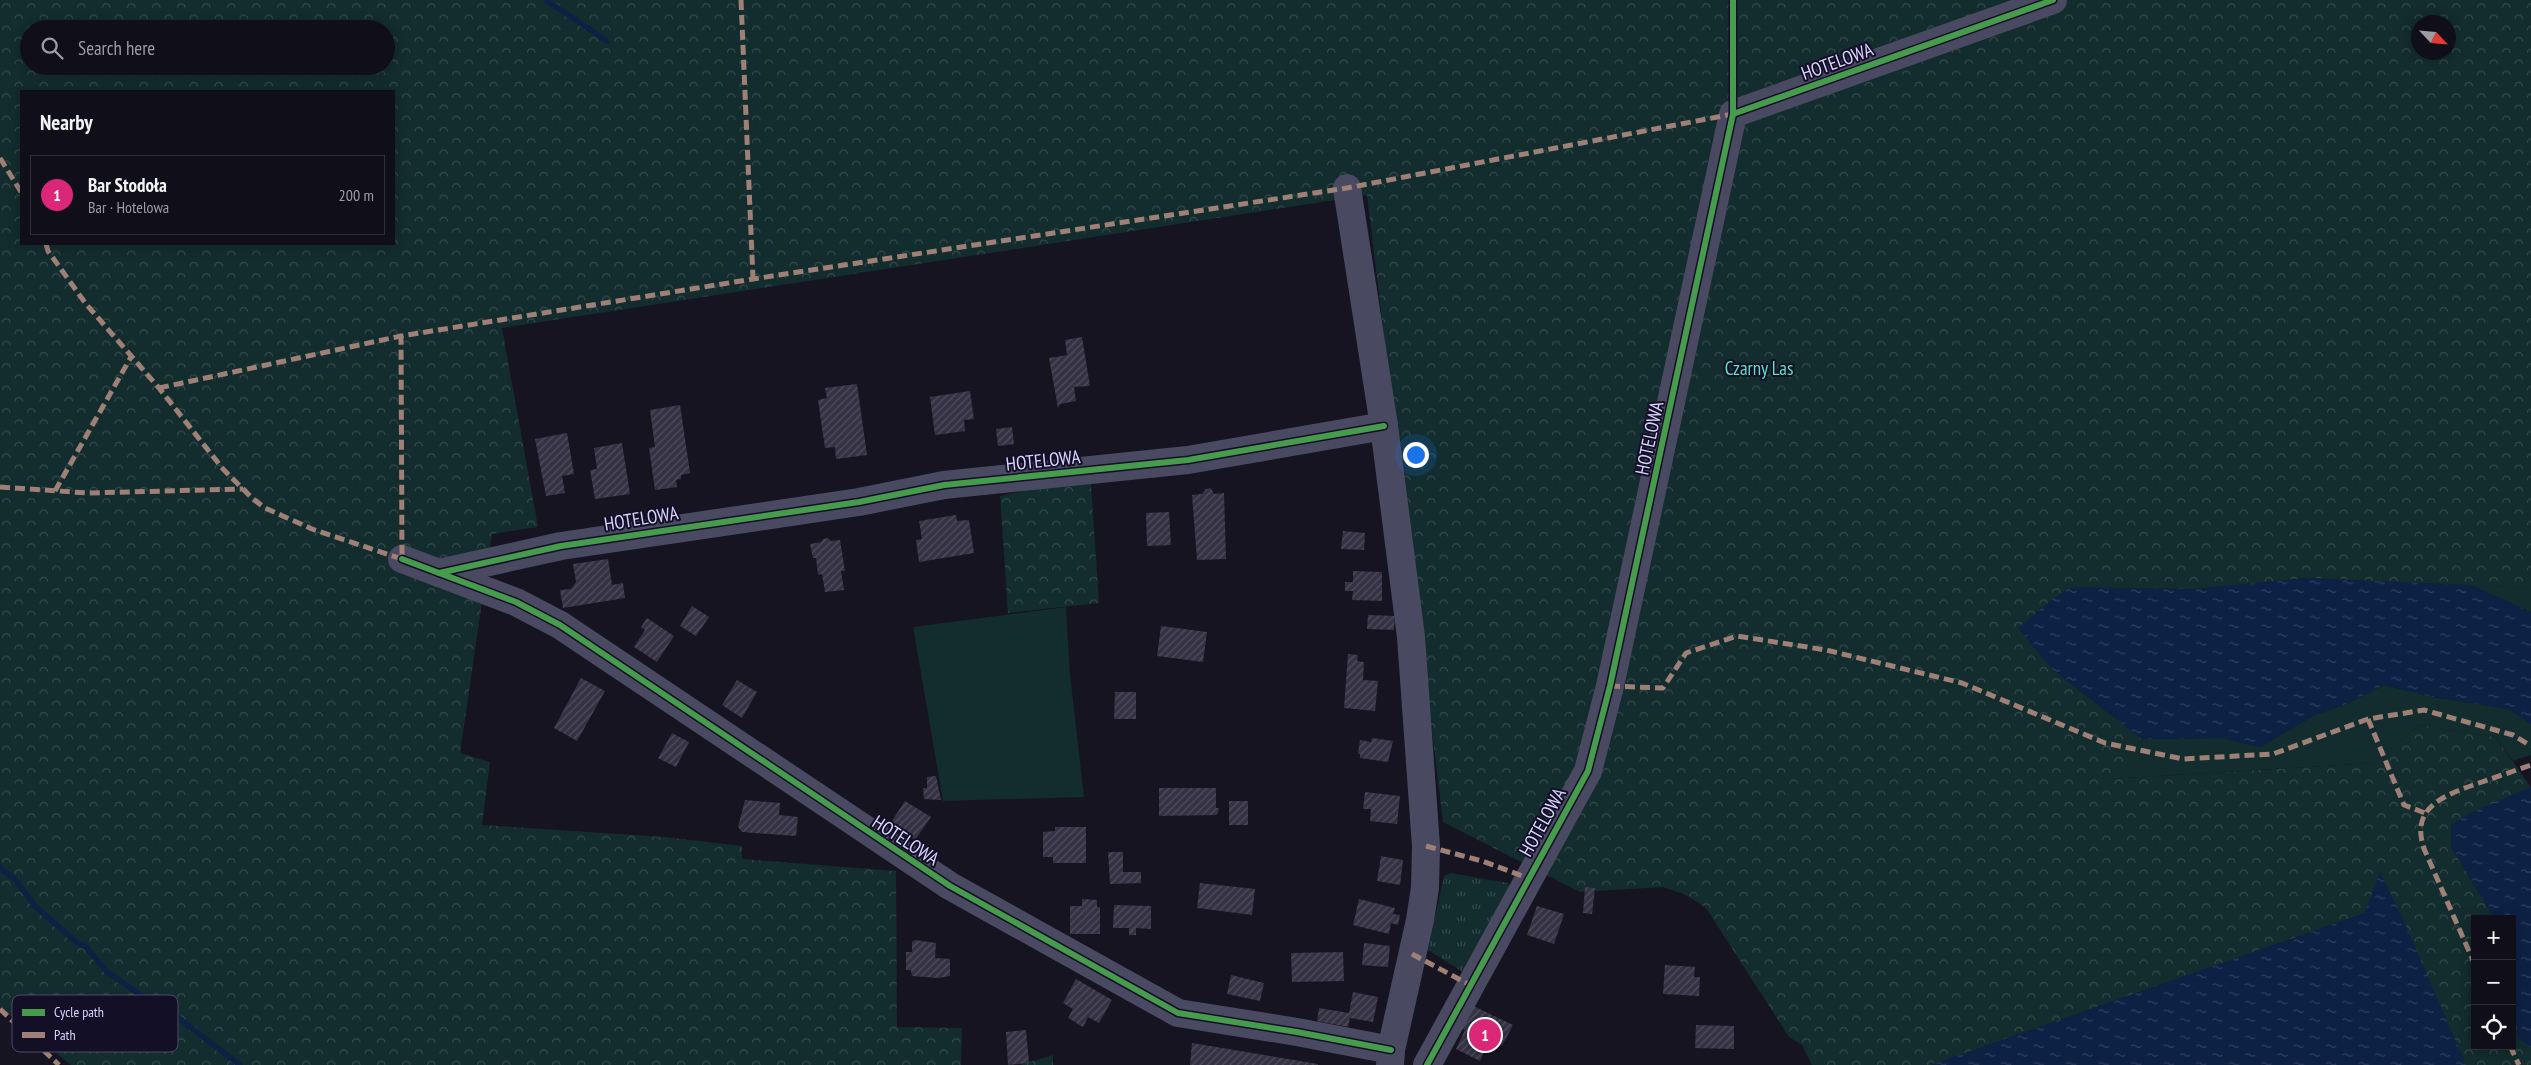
<!DOCTYPE html>
<html lang="en">
<head>
<meta charset="utf-8">
<style>
	body { margin:0; font-family:"PT Sans Narrow",sans-serif; background:#1e1d26; color:#f1f3f6 }
	.controls { position:absolute; right:15px; bottom:15px; display:grid; overflow:hidden; border-radius:0px; box-shadow:0 2px 12px #0003 }
	.controls button { width:45px; height:45px; display:grid; place-items:center; padding:0; border:0; border-bottom:1px solid #302f38; background:#100f19; color:#f1f3f6; font:25px sans-serif }
	.compass { position:absolute; left:2411px; top:15px; width:45px; height:45px; border-radius:50%; background:#100f19; box-shadow:0 2px 12px #0003; rotate:116deg }
	.you { position:absolute; left:1415px; top:454px; width:18px; height:18px; margin:-12px; border:4px solid #fff; border-radius:50%; background:#1a73e8; box-shadow:0 0 0 8px #1a73e833 }
	.badge { display:grid; place-items:center; width:32px; height:32px; border-radius:50%; background:#db2777; color:#fff; font-size:16px; font-weight:700 }
	.pin { position:absolute; translate:-50% -50%; border:2px solid #fff; box-shadow:0 1px 5px #0006 }
	.list { margin:0; padding:0; list-style:none }
	h2 { display:flex; justify-content:space-between; align-items:center; height:65px; margin:0; padding:0 20px; font-size:21px }
	h2 small { font-size:16px; font-weight:400; color:#9c9ca2 }
	.list li { display:grid; grid-template-columns:32px 1fr auto; gap:15px; align-items:center; box-sizing:border-box; height:80px; margin:0 10px 10px; padding:0 10px; border:1px solid #302f38; border-radius:0px }
	.list b { display:block; font-size:19px; white-space:nowrap }
	.list p { margin:0; font-size:16px; white-space:nowrap; color:#9c9ca2 }
	.list em { font-size:16px; font-style:normal; color:#9c9ca2 }
	.icon { flex:none; width:28px; height:28px; fill:none; stroke:currentColor; stroke-width:2; stroke-linecap:round; stroke-linejoin:round }
	.map { position:relative; flex:none; width:2531px; height:1065px; overflow:hidden }
	.search { position:absolute; background:#100f19; box-shadow:0 2px 12px #0003; left:20px; top:20px; width:375px; height:55px; display:flex; align-items:center; gap:12px; box-sizing:border-box; padding:0 18px; border-radius:28px; color:#9c9ca2; font-size:19px }
	.panel { position:absolute; background:#100f19; box-shadow:0 2px 12px #0003; left:20px; top:90px; width:375px; height:155px; border-radius:0px }
	.map>svg:first-child { display:block }
	.green { fill:#132c2d }
	.forest { fill:url(#forest-crowns); fill-rule:evenodd }
	.park { fill:url(#park-tufts) }
	.water { fill:url(#water-ripples) }
	.lines { fill:none; stroke-linecap:round; stroke-linejoin:round }
	.stream { stroke:#0d2144; stroke-width:5.5 }
	.building { fill:url(#building-hatch) }
	.minor { stroke:#4a4962; stroke-width:28 }
	.quiet { stroke:#9e8076; stroke-width:5; stroke-dasharray:10 5; stroke-linecap:butt }
	.cycleway-casing { stroke:#130f26; stroke-width:9 }
	.cycleway { stroke:#469c4c; stroke-width:6 }
	.labels { text-anchor:middle; dominant-baseline:central; stroke-width:4; stroke-linejoin:round; paint-order:stroke }
	.street-label { font-size:19px; fill:#d9d4ff; stroke:#130f26 }
	.park-label { font-size:19px; fill:#5fe0c0; stroke:#130f26 }
	.key { fill:#130f26; stroke:#4e4a67; stroke-width:1 }
	.key-label { font-size:14px; fill:#d9d4ff }
</style>
</head>
<body>
<div class="map">
<svg width="2531" height="1065" viewBox="0 0 2531 1065">
	<defs>
		<pattern id="forest-crowns" width="20" height="18" patternUnits="userSpaceOnUse" patternTransform="scale(1.25)"><rect width="20" height="18" fill="#132c2d"/><path d="M2 6a3 3 0 1 1 6 0M12 15a3 3 0 1 1 6 0" fill="none" stroke="#354a4c"/></pattern>
		<pattern id="park-tufts" width="24" height="20" patternUnits="userSpaceOnUse" patternTransform="scale(1.25)"><rect width="24" height="20" fill="#132c2d"/><path d="M3 7l-1-3M5 7V3M7 7l1-3M15 17l-1-3M17 17v-4M19 17l1-3" fill="none" stroke="#354a4c"/></pattern>
		<pattern id="water-ripples" width="26" height="14" patternUnits="userSpaceOnUse" patternTransform="scale(1.25)"><rect width="26" height="14" fill="#0d2144"/><path d="M2 4q2-2 4 0t4 0M15 11q2-2 4 0t4 0" fill="none" stroke="#304060"/></pattern>
		<pattern id="building-hatch" width="6" height="6" patternUnits="userSpaceOnUse" patternTransform="scale(1.25)"><rect width="6" height="6" fill="#343243"/><path d="M-1 1l2-2M0 6l6-6M5 7l2-2" fill="none" stroke="#514f5f"/></pattern>
	</defs>
	<rect width="100%" height="100%" fill="#161421"/>
	<g class="green">
		<polygon points="2470,585 2531,588 2531,612"/>
		<polygon points="1066,607 1070,674 1084,797 943,801 913,627"/>
		<polygon points="2384,685 2433,697 2509,709 2531,724 2531,755 2513,761 2495,737 2419,725 2375,763 2108,779 2142,739 2223,738 2260,747 2315,715 2349,703"/>
	</g>
	<g class="forest">
		<path d="M0 0H2531V588L2307 578 2195 589 2106 588 2052 669 2142 739 2109 779 2375 763 2419 725 2495 737 2531 787 2451 847 2495 919H2475V1046H2512V976L2518 1037 2531 1047V1065H2465L2365 913 1931 1065H1812L1802 1045 1789 1037 1706 908 1686 895 1663 887 1580 892 1443 822 1367 195 502 328 538 527 492 534 460 753 490 762 482 825 664 837 742 846V859L896 871 897 1027 962 1028 961 1065H71L0 1007ZM2418 22H2448V52H2418ZM29 29H386V66H29ZM21 91H394V244H21Z"/>
		<polygon points="1088,478 1091,484 1099,603 1008,613 1000,496"/>
		<polygon points="1053,1055 1053,1065 1020,1065"/>
	</g>
	<polygon class="park" points="1451,873 1508,883 1512,889 1466,974 1428,950 1444,876"/>
	<g class="water">
		<polygon points="2307,578 2470,585 2531,612 2531,724 2509,709 2433,697 2384,685 2349,703 2315,715 2260,747 2223,738 2142,739 2052,669 2018,628 2050,601 2070,587 2195,589"/>
		<polygon points="2531,787 2531,1047 2518,1038 2512,976 2512,919 2495,919 2451,847 2451,825 2470,813"/>
		<polygon points="2380,872 2404,921 2466,1065 1931,1065 2365,913"/>
	</g>
	<g class="lines">
		<g class="stream">
			<polyline points="546,0 607,41"/>
			<polyline points="0,868 15,879 34,905 76,942 86,947 107,972 167,1013 177,1017 240,1065"/>
		</g>
	</g>
	<g class="building">
		<polygon points="1082,337 1090,386 1074,387 1076,401 1060,404 1058,408 1049,358 1067,355 1065,340"/>
		<polygon points="857,384 867,455 836,459 835,447 825,448 818,400 827,398 825,388"/>
		<polygon points="970,391 974,419 964,420 965,431 935,435 930,397"/>
		<polygon points="680,405 690,473 681,475 681,479 676,480 677,487 655,490 649,448 655,447 650,410"/>
		<polygon points="1012,427 1014,444 998,446 996,429"/>
		<polygon points="567,433 574,474 562,476 565,493 546,496 535,439"/>
		<polygon points="622,443 630,494 595,499 590,470 597,469 594,448"/>
		<polygon points="1211,488 1214,494 1224,493 1226,559 1197,560 1192,495 1202,494 1206,489"/>
		<polygon points="1169,512 1171,545 1147,546 1146,513"/>
		<polygon points="956,515 957,521 969,520 974,553 919,562 916,540 922,539 919,521"/>
		<polygon points="1343,531 1365,533 1364,550 1341,549"/>
		<polygon points="828,538 831,541 840,540 845,571 841,571 844,590 825,592 822,574 818,575 816,558 813,558 810,544 821,542 823,539"/>
		<polygon points="608,559 612,585 623,583 625,598 563,608 560,590 571,589 576,582 573,564"/>
		<polygon points="1353,571 1382,572 1382,601 1352,600 1353,591 1345,591 1345,582 1353,582"/>
		<polygon points="692,606 709,617 696,636 680,626"/>
		<polygon points="1368,615 1395,616 1394,630 1367,629"/>
		<polygon points="647,618 674,636 657,662 634,647 645,630 641,627"/>
		<polygon points="1161,626 1207,632 1203,662 1157,656"/>
		<polygon points="1348,654 1358,655 1357,661 1364,662 1363,680 1378,681 1375,711 1344,708"/>
		<polygon points="581,678 605,691 577,741 554,728"/>
		<polygon points="737,680 757,692 742,718 722,705"/>
		<polygon points="1115,692 1136,692 1136,719 1114,719"/>
		<polygon points="672,733 689,742 676,767 658,758"/>
		<polygon points="1372,738 1393,741 1388,762 1360,758 1360,754 1358,754 1360,740 1371,742"/>
		<polygon points="936,776 941,800 924,799 923,788 927,788 927,777"/>
		<polygon points="1159,788 1216,788 1216,808 1219,808 1218,813 1216,815 1159,816"/>
		<polygon points="1365,792 1400,796 1397,824 1370,821 1371,809 1363,809"/>
		<polygon points="745,800 780,803 779,815 798,817 796,836 742,832 738,827"/>
		<polygon points="905,801 931,817 915,840 890,824"/>
		<rect x="1229" y="801" width="19" height="24"/>
		<polygon points="1055,827 1086,827 1086,863 1053,863 1053,857 1043,857 1043,832 1055,831"/>
		<polygon points="1108,852 1123,852 1123,872 1141,872 1141,883 1110,884"/>
		<polygon points="1381,856 1403,860 1400,885 1377,881"/>
		<polygon points="1200,883 1255,889 1252,915 1197,908"/>
		<polygon points="1585,887 1595,888 1592,914 1583,913"/>
		<polygon points="1082,899 1097,900 1097,907 1100,907 1100,934 1070,934 1070,906 1082,906"/>
		<polygon points="1359,899 1395,908 1393,914 1400,915 1398,925 1391,923 1389,934 1353,925"/>
		<polygon points="1114,905 1151,906 1151,929 1136,928 1136,935 1129,935 1129,928 1113,928"/>
		<polygon points="1537,906 1564,914 1554,944 1527,935"/>
		<polygon points="915,940 936,943 935,958 950,959 950,976 939,978 912,976 911,970 906,970 906,952 912,952 912,942"/>
		<polygon points="1364,943 1390,946 1388,967 1362,965"/>
		<polygon points="1343,952 1344,981 1292,982 1291,953"/>
		<polygon points="1665,965 1695,967 1694,977 1700,977 1699,996 1663,994"/>
		<polygon points="1231,975 1264,983 1260,1001 1227,994"/>
		<polygon points="1076,979 1112,1000 1099,1023 1088,1017 1083,1027 1068,1018 1073,1009 1063,1003"/>
		<polygon points="1353,992 1378,997 1373,1022 1350,1018 1348,1027 1317,1021 1319,1008 1349,1013"/>
		<polygon points="1469,1004 1513,1025 1502,1046 1490,1040 1480,1061 1456,1049 1465,1030 1459,1027"/>
		<polygon points="1696,1025 1734,1026 1734,1049 1695,1048"/>
		<polygon points="1026,1030 1029,1063 1008,1065 1006,1032"/>
		<polygon points="1192,1043 1318,1064 1318,1065 1190,1065"/>
	</g>
	<g class="lines">
		<g class="minor">
			<polyline points="1347,188 1384,426 1411,637 1426,846 1425,888 1420,920 1391,1050 1390,1065"/>
			<polyline points="402,559 516,602 560,625 950,886 1178,1013 1297,1032 1391,1050"/>
			<polyline points="439,573 561,546 859,502 944,485 1188,460 1384,426"/>
			<polyline points="1427,1065 1588,771 1610,686 1733,114 2053,0"/>
		</g>
		<g class="quiet">
			<polyline points="741,0 753,279"/>
			<polyline points="0,158 21,192"/>
			<polyline points="46,244 48,251 86,304 159,388 223,469 253,499 265,508 312,529 402,559 401,336"/>
			<polyline points="159,388 401,336 753,279 1347,188 1733,114 1733,112"/>
			<polyline points="0,487 87,493 243,489"/>
			<polyline points="55,491 131,357"/>
			<polyline points="1610,686 1663,688 1686,653 1737,636 1826,650 1962,683 2105,743 2183,759 2273,754 2368,719 2424,710 2513,735 2531,746"/>
			<polyline points="2368,719 2404,805 2425,813"/>
			<polyline points="1426,846 1482,861 1528,878"/>
			<polyline points="1412,954 1470,985"/>
			<path d="M2475 965 2425 851C2408 807 2445 795 2479 783 2496 777 2514 771 2531 765"/>
			<polyline points="0,1009 59,1065"/>
			<polyline points="2510,1046 2519,1065"/>
		</g>
		<g class="cycleway-casing">
			<g id="cycleway">
				<polyline points="1733,114 2053,0"/>
				<polyline points="402,559 516,602 560,625 950,886 1178,1013 1297,1032 1391,1050"/>
				<polyline points="439,573 561,546 859,502 944,485 1188,460 1384,426"/>
				<polyline points="1427,1065 1588,771 1610,686 1733,114 1733,0"/>
			</g>
		</g>
		<use href="#cycleway" class="cycleway"/>
	</g>
	<g class="labels">
		<g class="street-label">
			<text transform="translate(1837 61) rotate(-20)">HOTELOWA</text>
			<text transform="translate(1649 438) rotate(-78)">HOTELOWA</text>
			<text transform="translate(1043 460) rotate(-6)">HOTELOWA</text>
			<text transform="translate(641 518) rotate(-9)">HOTELOWA</text>
			<text transform="translate(1542 822) rotate(-61)">HOTELOWA</text>
			<text transform="translate(906 840) rotate(33)">HOTELOWA</text>
		</g>
		<g class="park-label">
			<text x="1759" y="368">Czarny Las</text>
		</g>
	</g>
	<rect x="12" y="995" width="166" height="57" rx="8" class="key"/>
	<rect x="22" y="1009" width="23" height="7" fill="#469c4c"/>
	<rect x="22" y="1032" width="23" height="6" fill="#9e8076"/>
	<g class="key-label">
		<text x="54" y="1017">Cycle path</text>
		<text x="54" y="1040">Path</text>
	</g>
</svg>
<div class="controls">
<button>+</button>
<button>−</button>
<button><svg class="icon" aria-label="locate" viewBox="0 0 24 24"><circle cx="12" cy="12" r="6"/><path d="M12 2v4M12 18v4M2 12h4M18 12h4"/></svg></button>
</div>
<svg class="compass" viewBox="-18 -18 36 36"><path d="M0-13l5 13h-10z" fill="#e53935"/><path d="M0 13l5-13h-10z" fill="#9c9ca2"/></svg>
<div class="you"></div>
<div class="pin badge" style="left:1485px;top:1035px">1</div>
<div class="search"><svg class="icon" aria-label="search" viewBox="0 0 24 24"><circle cx="10" cy="10" r="6"/><path d="M15 15l6 6"/></svg>Search here</div>
<section class="panel">
<h2>Nearby<small></small></h2>
<ul class="list">
<li><span class="badge">1</span><div><b>Bar Stodoła</b><p>Bar · Hotelowa</p></div><em>200 m</em></li>
</ul>
</section>
</div>
</body>
</html>
